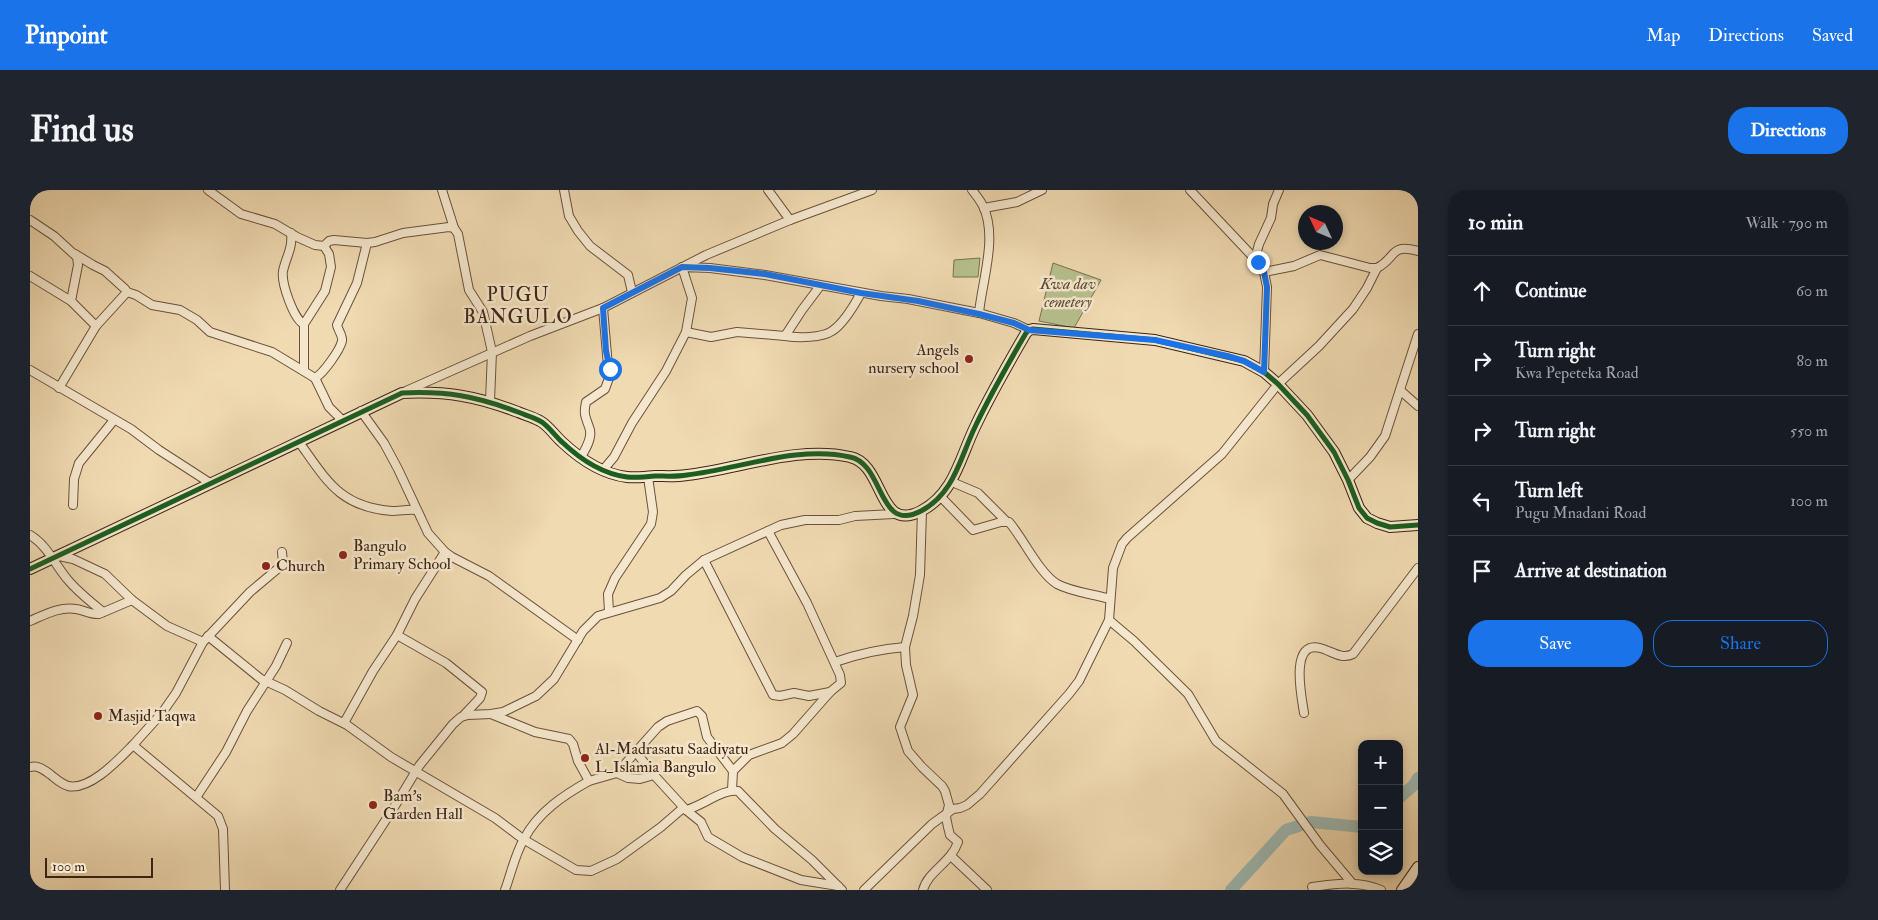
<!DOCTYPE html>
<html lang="en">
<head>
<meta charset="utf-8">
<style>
	body { margin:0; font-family:"IM FELL Double Pica",serif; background:#20242c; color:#f1f3f6 }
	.controls { position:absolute; right:15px; bottom:15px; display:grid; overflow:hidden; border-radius:10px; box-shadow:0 2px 8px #0003 }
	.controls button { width:45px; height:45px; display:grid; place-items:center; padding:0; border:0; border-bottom:1px solid #363941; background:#171b24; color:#f1f3f6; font:25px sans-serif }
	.compass { position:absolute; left:1268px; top:15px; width:45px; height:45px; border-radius:50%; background:#171b24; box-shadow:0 2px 8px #0003; rotate:314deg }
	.scale { position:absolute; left:15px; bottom:12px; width:108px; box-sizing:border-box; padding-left:5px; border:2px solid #3d2413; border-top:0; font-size:14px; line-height:18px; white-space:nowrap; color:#3d2413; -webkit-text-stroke:4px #f5e7cd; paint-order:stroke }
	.stop { position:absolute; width:15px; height:15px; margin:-11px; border:4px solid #1a73e8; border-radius:50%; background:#fff }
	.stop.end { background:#1a73e8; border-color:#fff; box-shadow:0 1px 5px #0008 }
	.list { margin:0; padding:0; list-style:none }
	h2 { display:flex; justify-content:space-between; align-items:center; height:65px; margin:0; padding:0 20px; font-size:21px }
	h2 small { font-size:16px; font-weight:400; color:#9ea1a6 }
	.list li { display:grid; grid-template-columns:32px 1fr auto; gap:15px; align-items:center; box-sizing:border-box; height:70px; padding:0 20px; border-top:1px solid #363941 }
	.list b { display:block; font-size:19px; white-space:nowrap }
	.list p { margin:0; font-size:16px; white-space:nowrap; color:#9ea1a6 }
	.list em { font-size:16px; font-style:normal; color:#9ea1a6 }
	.actions { display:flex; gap:10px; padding:15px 20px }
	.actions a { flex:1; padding:11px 0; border:1px solid #1a73e8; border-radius:20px; text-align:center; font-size:18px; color:#1a73e8 }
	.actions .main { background:#1a73e8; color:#fff }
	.icon { flex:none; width:28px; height:28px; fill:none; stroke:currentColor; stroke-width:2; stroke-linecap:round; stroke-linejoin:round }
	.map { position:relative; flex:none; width:1388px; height:700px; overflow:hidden; border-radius:20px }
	header { display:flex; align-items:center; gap:30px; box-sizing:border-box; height:70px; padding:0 25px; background:#1a73e8; color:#fff }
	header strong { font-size:24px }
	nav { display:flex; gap:28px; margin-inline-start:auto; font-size:18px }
	.intro { display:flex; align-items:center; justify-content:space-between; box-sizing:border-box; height:120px; padding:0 30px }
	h1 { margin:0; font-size:35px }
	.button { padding:12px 22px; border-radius:20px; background:#1a73e8; color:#fff; font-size:18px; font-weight:700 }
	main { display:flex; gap:30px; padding:0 30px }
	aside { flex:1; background:#171b24; border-radius:20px; box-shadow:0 2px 8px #0003 }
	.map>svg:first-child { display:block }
	.green { fill:#b6c08e; stroke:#7a7250 }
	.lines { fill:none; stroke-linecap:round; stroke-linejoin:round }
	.river { stroke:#9db9b4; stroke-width:12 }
	.street-casing { stroke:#6a523b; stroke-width:10 }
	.secondary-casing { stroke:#3d2413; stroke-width:12 }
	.street { stroke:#f5e7cd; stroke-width:8 }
	.secondary { stroke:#f5e7cd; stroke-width:10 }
	.cycleway-casing { stroke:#f5e7cd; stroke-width:8 }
	.cycleway { stroke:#1b5e20; stroke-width:5 }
	.route { stroke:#1a73e8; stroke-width:6 }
	.poi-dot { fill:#8f2418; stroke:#f5e7cd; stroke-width:2 }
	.labels { text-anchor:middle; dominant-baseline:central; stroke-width:5; stroke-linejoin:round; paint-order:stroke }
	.park-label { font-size:16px; font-style:italic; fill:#5b4b32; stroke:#f5e7cd }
	.poi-label { font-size:16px; fill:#3d2413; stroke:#f5e7cd; text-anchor:start }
	.quarter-label { font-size:19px; letter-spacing:1px; fill:#3d2413; stroke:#f5e7cd }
</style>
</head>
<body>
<header>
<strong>Pinpoint</strong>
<nav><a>Map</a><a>Directions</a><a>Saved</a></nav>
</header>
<div class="intro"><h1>Find us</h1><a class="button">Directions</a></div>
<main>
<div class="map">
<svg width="1388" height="700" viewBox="0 0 1388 700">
	<rect width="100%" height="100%" fill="#f0dab2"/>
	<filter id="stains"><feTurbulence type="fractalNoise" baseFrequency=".004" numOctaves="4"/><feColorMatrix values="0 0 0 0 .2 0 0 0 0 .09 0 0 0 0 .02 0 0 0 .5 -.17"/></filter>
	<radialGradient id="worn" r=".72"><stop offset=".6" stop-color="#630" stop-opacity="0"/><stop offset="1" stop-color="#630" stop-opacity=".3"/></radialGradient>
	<g class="green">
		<polygon points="950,68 948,87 923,87 924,70"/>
		<polygon points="1023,73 1071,90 1044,138 1009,131"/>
	</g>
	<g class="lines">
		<g class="river">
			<polyline points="1369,608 1384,595 1388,588"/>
			<polyline points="1201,700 1256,640 1281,632 1332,637"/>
		</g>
		<g class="street-casing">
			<g id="street">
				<polyline points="178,0 211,24 245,34 267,47 285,55 294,56 299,51 304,50 337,53 345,52 373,43 419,37 424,38 428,44 439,100 453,122 462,162 460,211"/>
				<polyline points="412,0 424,38"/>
				<polyline points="534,0 539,26 548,41 560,56 598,85 602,102"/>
				<polyline points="738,0 760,30"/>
				<path d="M942 0C946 5 950 10 953 16 968 47 952 91 949 123"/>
				<polyline points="1160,0 1225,69 1234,82 1237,97 1234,182"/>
				<polyline points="954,18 987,12 1012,0"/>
				<polyline points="0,30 24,46 47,67 48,75 41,111 66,136"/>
				<path d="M261 43C263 58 256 67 253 81 251 93 264 130 274 134"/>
				<polyline points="1225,69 1229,54 1241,28 1243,14 1249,0"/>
				<path d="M1234 82 1264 76 1290 65 1340 78H1347C1367 68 1359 53 1388 61"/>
				<polyline points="0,86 41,111"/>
				<path d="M97 102 106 105 122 115 150 120 167 130 180 142 242 162 285 188C293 184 310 160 312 151 313 146 308 140 307 135L327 93 337 53"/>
				<polyline points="656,142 681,147 707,142 755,146 772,120 790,96"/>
				<path d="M755 146C768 148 792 148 802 141 813 134 825 114 831 103"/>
				<polyline points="0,180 101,239 129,260 180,293"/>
				<polyline points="274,181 274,134 295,101 301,77 299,64 294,56"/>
				<polyline points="285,188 299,217 312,230"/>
				<polyline points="29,198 66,136 97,102 95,99 75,81 63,75 45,64"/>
				<polyline points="376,201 500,146 573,118 676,65 760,30 842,0"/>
				<polyline points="1371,201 1388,216"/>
				<polyline points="331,221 354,253 368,279 398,343 415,362 385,409 367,445 416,473 452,502 450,508 433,526"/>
				<path d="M269 252C297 291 310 317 362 321 370 321 378 319 386 320"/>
				<path d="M551 267C555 260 562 249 560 240 556 227 553 226 556 212L575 199 579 188 573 118"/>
				<polyline points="573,280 584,267 602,233 636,181 656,142 662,108 652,77 680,78 735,85 851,106 878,109 949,123 984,133 999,140"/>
				<polyline points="1318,290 1340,267 1355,246 1388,144"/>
				<polyline points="922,292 948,303 976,331"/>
				<path d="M911 307 943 340 971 332H979C993 348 1009 383 1027 394 1042 402 1063 404 1080 409"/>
				<polyline points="43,315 44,289 49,273 84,230"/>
				<path d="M892 321 890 385 883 426 875 457 876 475 883 505 870 537 878 561 892 577 912 596 915 601 919 615 916 627 918 637 920 645 928 652C921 673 898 681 893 700"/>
				<path d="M0 345C18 356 25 375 38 390 48 402 61 412 73 422"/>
				<polyline points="415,362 422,367 459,386 548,450"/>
				<polyline points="29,366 43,369 75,384 102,410 137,436 173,452"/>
				<polyline points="674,370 743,505 750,506 764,503 779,506 800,502"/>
				<polyline points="579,422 578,404 585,388 621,334 623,322 618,287"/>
				<polyline points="1079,430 1104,451 1158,504 1186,551 1253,604 1290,655 1322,693"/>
				<path d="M0 431C14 425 30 416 46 419 54 420 61 425 69 424L102 410"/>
				<polyline points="178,446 231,489 255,500 289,521 317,535 361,567 465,628 493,649 546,680 561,681 587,669 631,637 653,618"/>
				<path d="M805 472C828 464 850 459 875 457"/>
				<path d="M1274 523C1272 509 1259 450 1290 458 1302 461 1311 470 1323 464L1388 378"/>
				<path d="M461 524 505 542 539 549 543 554 548 571 559 591 587 583 598 588 610 589 624 585 656 620C672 616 694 598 708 601L745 639 782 670 812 700"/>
				<polyline points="314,533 343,481 367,445"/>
				<polyline points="608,561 609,566 624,585"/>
				<path d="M0 577C9 575 14 580 21 585 26 589 31 594 38 596 60 601 89 569 103 555"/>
				<polyline points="587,583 628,537 637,531 667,521 672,526 677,547 703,581"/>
				<polyline points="702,600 703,581 719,565 752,553 763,544 800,502 811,493 810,485 777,413 738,341"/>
				<polyline points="167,606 196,562 217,521 246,476 257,453"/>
				<polyline points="656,620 671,632 678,647 712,667 771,690 808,696"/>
				<polyline points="921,666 957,700"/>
				<path d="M1282 697C1306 694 1328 690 1351 700"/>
				<polyline points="195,700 193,639 188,626 103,555 132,523 146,503 173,452 220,402 251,376 253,373 252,362"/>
				<polyline points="310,700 363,619 389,576 423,534 431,527 438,525 461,524 473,522 506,506 524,489 553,441 568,426 630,408 641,401 656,385 674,370 751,335 775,330 809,330 825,326 864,324"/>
				<path d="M475 700C481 684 485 664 494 649 508 622 534 605 559 591"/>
				<polyline points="834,700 902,634 923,619 930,618 937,615 950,604 1039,504 1049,491 1079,430 1083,378 1092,354 1097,348 1192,264 1248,194 1289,156 1323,119 1337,98 1347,78"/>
			</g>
		</g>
		<g class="secondary-casing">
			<g id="secondary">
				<path d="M0 379 372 203C417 201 446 206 488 222 495 225 503 227 510 231 518 235 525 246 532 252 550 269 573 284 597 287 606 288 616 287 625 286 635 286 646 287 657 285 709 279 768 255 820 267 855 274 847 344 891 321 924 304 930 268 945 237 960 205 978 174 996 143L999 140 1003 139 1125 150 1214 171 1234 182 1248 194 1277 225 1304 262 1318 290 1329 318 1337 328 1347 333 1360 337 1388 335"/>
				<polyline points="1372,700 1388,677"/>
			</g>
		</g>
		<use href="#street" class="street"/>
		<use href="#secondary" class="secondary"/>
		<g class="cycleway-casing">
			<path id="cycleway" d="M0 379 372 203C417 201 446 206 488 222 495 225 503 227 510 231 518 235 525 246 532 252 550 269 573 284 597 287 606 288 616 287 625 286 635 286 646 287 657 285 709 279 768 255 820 267 855 274 847 344 891 321 924 304 930 268 945 237 960 205 978 174 996 143L999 140 1003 139 1125 150 1214 171 1234 182 1248 194 1277 225 1304 262 1318 290 1329 318 1337 328 1347 333 1360 337 1388 335"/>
		</g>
		<use href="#cycleway" class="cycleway"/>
	</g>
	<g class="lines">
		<polyline class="route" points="580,179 576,161 573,118 652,77 680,78 735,84 831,103 888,111 949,124 984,133 999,140 1125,150 1197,166 1214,171 1234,182 1237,97 1234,82 1228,72"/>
	</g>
	<g class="poi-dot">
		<circle cx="939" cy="169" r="5"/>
		<circle cx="313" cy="365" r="5"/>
		<circle cx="236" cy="376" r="5"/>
		<circle cx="68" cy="526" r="5"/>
		<circle cx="555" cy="568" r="5"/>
		<circle cx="343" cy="615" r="5"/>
	</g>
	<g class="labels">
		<g class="park-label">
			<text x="1038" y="94">Kwa dav<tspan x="1038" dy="18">cemetery</tspan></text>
		</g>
		<g class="poi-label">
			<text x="929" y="160" text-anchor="end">Angels<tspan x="929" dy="18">nursery school</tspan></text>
			<text x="323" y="356">Bangulo<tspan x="323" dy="18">Primary School</tspan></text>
			<text x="246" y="376">Church</text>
			<text x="78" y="526">Masjid Taqwa</text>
			<text x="565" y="559">Al-Madrasatu Saadiyatu<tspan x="565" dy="18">L_Islamia Bangulo</tspan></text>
			<text x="353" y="606">Bam's<tspan x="353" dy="18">Garden Hall</tspan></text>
		</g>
		<g class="quarter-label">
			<text x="488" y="105">PUGU<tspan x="488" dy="22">BANGULO</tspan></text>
		</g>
	</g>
	<rect width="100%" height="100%" filter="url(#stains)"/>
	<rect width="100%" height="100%" fill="url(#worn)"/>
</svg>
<div class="controls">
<button>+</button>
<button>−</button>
<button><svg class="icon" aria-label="layers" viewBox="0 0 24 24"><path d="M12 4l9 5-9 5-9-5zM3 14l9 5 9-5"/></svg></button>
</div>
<svg class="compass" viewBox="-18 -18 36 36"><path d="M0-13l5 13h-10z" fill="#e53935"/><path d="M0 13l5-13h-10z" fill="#9ea1a6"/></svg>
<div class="scale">100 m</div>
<div class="stop" style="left:580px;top:179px"></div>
<div class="stop end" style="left:1228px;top:72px"></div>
</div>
<aside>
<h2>10 min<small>Walk · 790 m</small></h2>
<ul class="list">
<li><svg class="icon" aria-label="ahead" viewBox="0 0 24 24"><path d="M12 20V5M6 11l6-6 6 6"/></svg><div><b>Continue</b></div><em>60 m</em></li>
<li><svg class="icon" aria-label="right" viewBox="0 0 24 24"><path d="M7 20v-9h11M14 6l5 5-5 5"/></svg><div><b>Turn right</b><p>Kwa Pepeteka Road</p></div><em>80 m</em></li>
<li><svg class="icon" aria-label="right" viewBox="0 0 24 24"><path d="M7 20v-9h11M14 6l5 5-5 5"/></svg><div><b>Turn right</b></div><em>550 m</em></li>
<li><svg class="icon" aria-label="left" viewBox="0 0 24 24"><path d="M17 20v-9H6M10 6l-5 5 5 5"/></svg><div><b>Turn left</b><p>Pugu Mnadani Road</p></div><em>100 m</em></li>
<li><svg class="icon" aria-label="arrive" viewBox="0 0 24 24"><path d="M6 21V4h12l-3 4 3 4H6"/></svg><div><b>Arrive at destination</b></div></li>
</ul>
<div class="actions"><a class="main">Save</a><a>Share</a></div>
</aside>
</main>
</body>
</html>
